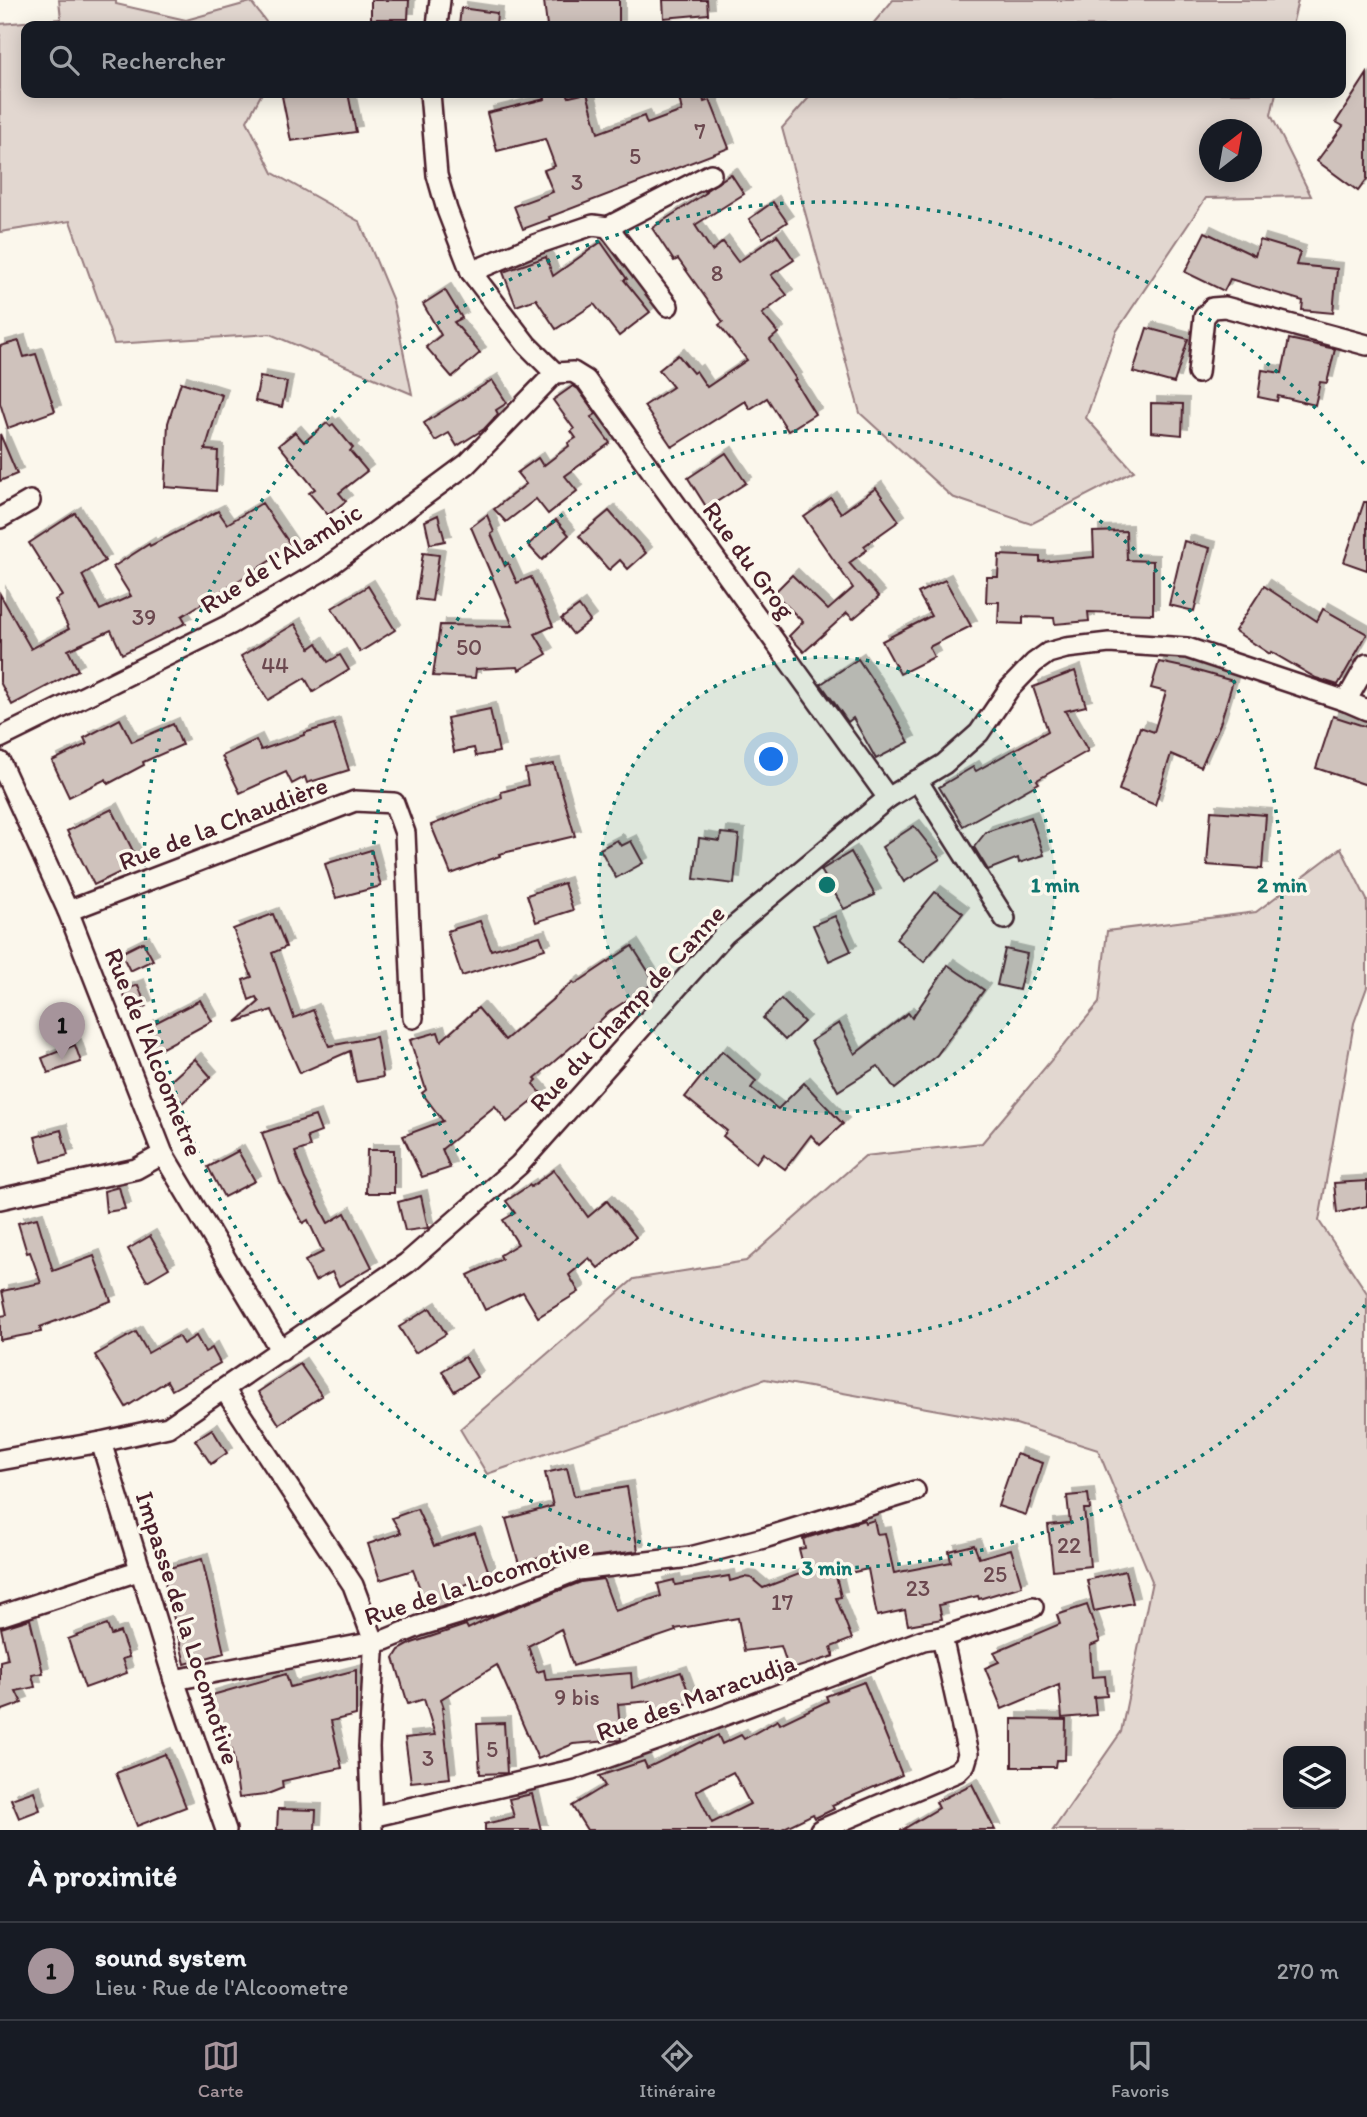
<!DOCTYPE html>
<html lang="fr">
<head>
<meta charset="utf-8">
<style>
	body { margin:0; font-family:Itim,sans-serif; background:#242831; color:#f1f3f6 }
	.controls { position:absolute; right:21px; bottom:21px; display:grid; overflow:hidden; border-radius:14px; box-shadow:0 4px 18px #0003 }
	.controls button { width:63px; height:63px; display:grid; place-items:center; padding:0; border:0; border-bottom:2px solid #363941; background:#171b24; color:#f1f3f6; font:35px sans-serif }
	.compass { position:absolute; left:1199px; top:119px; width:63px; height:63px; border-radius:50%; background:#171b24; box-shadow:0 4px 18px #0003; rotate:31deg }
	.you { position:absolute; left:772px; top:760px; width:24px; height:24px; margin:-18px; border:5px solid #fff; border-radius:50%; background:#1a73e8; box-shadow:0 0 0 10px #1a73e833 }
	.badge { display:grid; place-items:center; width:46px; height:46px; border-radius:50%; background:#a6949b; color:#111; font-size:23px; font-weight:700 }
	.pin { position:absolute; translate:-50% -58px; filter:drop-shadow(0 2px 4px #0008) }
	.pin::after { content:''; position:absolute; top:37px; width:24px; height:21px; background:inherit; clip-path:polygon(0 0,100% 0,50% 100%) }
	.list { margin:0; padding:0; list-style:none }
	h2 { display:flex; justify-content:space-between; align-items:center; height:91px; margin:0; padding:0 28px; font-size:30px }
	h2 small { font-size:23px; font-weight:400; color:#9ea1a6 }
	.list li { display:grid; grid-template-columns:46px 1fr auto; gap:21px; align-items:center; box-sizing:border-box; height:98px; padding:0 28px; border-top:2px solid #363941 }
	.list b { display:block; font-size:26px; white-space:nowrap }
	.list p { margin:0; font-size:23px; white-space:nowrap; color:#9ea1a6 }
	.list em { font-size:23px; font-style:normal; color:#9ea1a6 }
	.icon { flex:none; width:38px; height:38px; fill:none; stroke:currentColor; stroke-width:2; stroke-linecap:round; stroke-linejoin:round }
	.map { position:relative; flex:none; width:1367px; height:1830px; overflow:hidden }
	.search { position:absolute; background:#171b24; box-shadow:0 4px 18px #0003; left:21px; right:21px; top:21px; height:77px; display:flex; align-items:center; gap:18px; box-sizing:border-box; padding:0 24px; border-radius:14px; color:#9ea1a6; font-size:26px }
	.sheet { height:189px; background:#171b24 }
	nav { display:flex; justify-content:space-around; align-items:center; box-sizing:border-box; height:98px; border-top:2px solid #363941; background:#171b24; font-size:19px; color:#9ea1a6 }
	nav a { display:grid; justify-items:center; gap:4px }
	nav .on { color:#a6949b }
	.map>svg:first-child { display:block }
	.green { fill:#e2d7d0; stroke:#967b7e; stroke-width:2; fill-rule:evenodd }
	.building { fill:#cfc2bc; stroke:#4a1f2b; stroke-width:2; fill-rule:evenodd; filter:url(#shadow) }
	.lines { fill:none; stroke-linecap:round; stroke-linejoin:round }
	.minor-casing { stroke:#4a1f2b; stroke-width:24 }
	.minor { stroke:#fbf7ec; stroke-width:19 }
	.ring { fill:none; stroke:#0f766e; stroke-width:3.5; stroke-dasharray:3.5 7 }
	.labels { text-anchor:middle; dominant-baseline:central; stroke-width:7; stroke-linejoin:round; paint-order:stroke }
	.number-label { font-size:23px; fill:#6b484f }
	.street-label { font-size:26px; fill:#4a1f2b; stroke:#fbf7ec }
	.centre { fill:#0f766e; stroke:#fbf7ec; stroke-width:3.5 }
	.ring-label { font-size:21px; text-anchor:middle; font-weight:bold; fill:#0f766e; stroke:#fbf7ec; stroke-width:7; stroke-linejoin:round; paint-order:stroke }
</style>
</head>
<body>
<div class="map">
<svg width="1367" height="1830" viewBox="0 0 1367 1830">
	<defs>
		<filter id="shadow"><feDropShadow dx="6" dy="-6" stdDeviation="0" flood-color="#0004"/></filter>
	</defs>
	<rect width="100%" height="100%" fill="#fbf7ec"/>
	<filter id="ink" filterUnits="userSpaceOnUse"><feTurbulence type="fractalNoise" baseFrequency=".0143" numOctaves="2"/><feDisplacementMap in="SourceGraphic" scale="14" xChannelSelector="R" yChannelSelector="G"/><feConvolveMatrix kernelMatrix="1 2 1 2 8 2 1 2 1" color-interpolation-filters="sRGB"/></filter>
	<g filter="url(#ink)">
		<g class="green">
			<polygon points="59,0 116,0 116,4 186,20 251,2 269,26 26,26 26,93 262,93 247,121 273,173 360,222 393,301 412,394 270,334 114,344 70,221 0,232 0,24 61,19"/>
			<polygon points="893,0 1298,0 1292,26 871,26"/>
			<path d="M813 93H1276L1271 115 1311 196 1206 198 1116 332 1086 418 1134 471 1031 524 952 497 860 413 782 128ZM1210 130H1252V172H1210Z"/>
			<path d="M1341 848 1367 900V987L1354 1023 1319 1221 1367 1293V1830H1053L1121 1732 1152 1581 1098 1450 1016 1424 765 1379 487 1474 460 1429 634 1279 746 1261 865 1156 982 1143 1099 1003 1107 931 1256 912ZM1341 1751V1804H1288V1751Z"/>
		</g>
		<g class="building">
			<polygon points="371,0 409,0 408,19 371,19"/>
			<polygon points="558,0 619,0 619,26 547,26 544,1"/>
			<polygon points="663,0 707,0 708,14 664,18"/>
			<polygon points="461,8 497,13 496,26 459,26"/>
			<polygon points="1367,74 1367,179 1358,191 1317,161 1343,126 1336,122"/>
			<polygon points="300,93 348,93 356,132 291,141 282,96"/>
			<polygon points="544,93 567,93 569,97 587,93 598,133 644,116 647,124 682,111 678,93 702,93 704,102 710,100 729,148 549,217 550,219 523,229 514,206 553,192 544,170 555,166 545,139 497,151 487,113 545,99"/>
			<polygon points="731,174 744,194 695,225 712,251 723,242 738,262 777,235 794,260 771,275 787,295 762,314 778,333 770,340 796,379 794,380 815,414 788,431 767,398 750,409 745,401 672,447 644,406 673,387 659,370 678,355 693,373 696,371 707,387 747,360 719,325 723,322 678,259 674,261 652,228 706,193 705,191"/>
			<polygon points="773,202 787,222 763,238 749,219"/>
			<polygon points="1205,232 1255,256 1260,240 1300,252 1296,265 1337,269 1333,313 1302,310 1303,301 1230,279 1224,291 1185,272"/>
			<polygon points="601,242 627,279 624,280 650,312 619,336 594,304 556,329 536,299 516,306 503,272 546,257 553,276"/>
			<polygon points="445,290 462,318 454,322 480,353 452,377 426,347 441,335 423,304"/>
			<polygon points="1147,328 1188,339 1174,383 1133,372"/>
			<polygon points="1289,339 1335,349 1327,383 1320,382 1315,405 1278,396 1277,401 1258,397 1262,370 1282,373"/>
			<polygon points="19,341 24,357 36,354 55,411 8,428 0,403 0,346"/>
			<polygon points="260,377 287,382 282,407 255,401"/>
			<polygon points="492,380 507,403 496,410 498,414 484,429 457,446 449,433 435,441 424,423"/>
			<polygon points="181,382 222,395 205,450 218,451 216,491 165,487 168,423"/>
			<polygon points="573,386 578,389 596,414 591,417 610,443 565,476 577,491 548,514 536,499 506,522 494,509 526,484 517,473 538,458 543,466 569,446 568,443 576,438 571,431 574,429 553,400"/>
			<polygon points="1151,403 1183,404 1182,435 1151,432"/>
			<polygon points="327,423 330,426 333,424 353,448 350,451 367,471 339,493 346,501 328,515 309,493 315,489 279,445 295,432 304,442"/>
			<polygon points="0,434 17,474 0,481"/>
			<polygon points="726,453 746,483 707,508 688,478"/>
			<polygon points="876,488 899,521 864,546 867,550 849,563 879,597 853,619 847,613 804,652 789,636 803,622 774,593 792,575 828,610 853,588 804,517 831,498 841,513"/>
			<polygon points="1364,502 1367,502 1367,570 1344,562"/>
			<polygon points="262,503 292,547 182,616 186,623 122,654 111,630 68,650 78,670 12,705 0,682 0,594 31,649 69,629 55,600 62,596 29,543 75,513 105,561 82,575 100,610 131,596 113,567 149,544 150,546 218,511 227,524"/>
			<polygon points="609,511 646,553 628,569 620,560 609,570 579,536"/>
			<polygon points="438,515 445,541 430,544 425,521"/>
			<polygon points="487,515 494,532 491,534 505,566 508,563 517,583 531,577 553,626 535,634 547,654 519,670 518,667 476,669 475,678 433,676 440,625 513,626 471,527"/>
			<polygon points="556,520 569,535 542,560 528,545"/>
			<polygon points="1126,531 1127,560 1153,561 1153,614 1088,612 1089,621 1055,624 1054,618 1023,617 1023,624 998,623 999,602 986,602 987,577 998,577 999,555 1040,557 1040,562 1094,557 1093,532"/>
			<polygon points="1184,541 1210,548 1194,611 1169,605"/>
			<polygon points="423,553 439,555 432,601 416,599"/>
			<polygon points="945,580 971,626 929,647 934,657 900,674 882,641 931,616 918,593"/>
			<polygon points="368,586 395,630 360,652 332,608"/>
			<polygon points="1264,586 1317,621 1323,609 1367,634 1338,685 1316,678 1271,652 1270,654 1235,631"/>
			<polygon points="579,606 590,621 573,634 561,619"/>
			<polygon points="295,624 310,648 317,643 328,662 340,655 349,670 313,692 305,678 268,700 241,656"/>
			<polygon points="858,659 887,702 909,742 876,759 853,718 848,722 821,684"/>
			<polygon points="1159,662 1187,668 1233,681 1220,724 1201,767 1171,754 1155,805 1119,790 1140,727 1154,732 1166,692 1151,688"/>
			<polygon points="1075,671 1086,706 1065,711 1088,751 1037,780 1039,783 963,826 939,787 973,767 976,771 1048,731 1033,687"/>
			<polygon points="490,709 499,752 476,756 474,748 454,752 447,718"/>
			<polygon points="1333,716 1367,727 1367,785 1316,768"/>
			<polygon points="120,719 132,742 173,724 182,745 143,762 144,765 108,784 106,779 69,797 52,761 87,744 84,738"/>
			<polygon points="334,724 349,770 307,783 305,777 292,784 286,772 240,793 222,756 256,740 261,750 304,735 304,733"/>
			<polygon points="554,764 575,836 499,854 500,856 451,874 431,825 502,798 501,792 528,785 525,769"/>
			<polygon points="112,809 139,863 94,885 67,831"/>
			<polygon points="1211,811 1266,815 1262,869 1207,865"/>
			<polygon points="1031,817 1044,855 1019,863 1018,858 988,870 974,847 986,832"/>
			<polygon points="914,826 940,859 904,882 882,847"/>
			<polygon points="721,833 739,835 734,884 694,879 699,838 720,841"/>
			<polygon points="617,840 621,846 631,841 643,863 616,878 600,849"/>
			<polygon points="371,850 381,886 336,898 325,864"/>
			<polygon points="851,852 875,895 844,909 821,870"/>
			<polygon points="564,883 573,910 536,922 527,895"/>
			<polygon points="935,892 963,913 924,962 896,939"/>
			<polygon points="273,914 286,947 272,953 294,1018 313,1010 329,1046 376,1037 383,1077 356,1082 350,1051 300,1073 272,1010 236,1022 259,1002 256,997 249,1000 243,980 252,977 233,929"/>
			<polygon points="835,916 851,951 829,961 813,925"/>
			<polygon points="480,921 491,950 540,936 545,949 462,976 447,931"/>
			<polygon points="143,942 153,960 130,971 121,953"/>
			<polygon points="632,946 655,982 609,1012 584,1036 535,1078 537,1080 533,1084 542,1094 507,1122 495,1106 442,1149 450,1168 422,1177 403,1136 443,1121 422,1093 426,1090 410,1040 438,1032 441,1041 478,1008 505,1040 573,982 575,984"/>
			<polygon points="1005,949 1027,954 1019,990 997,985"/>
			<polygon points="948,965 984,990 937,1055 895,1089 878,1066 838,1091 811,1041 839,1023 855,1054 908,1013 912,1018"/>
			<polygon points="138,985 146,1006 131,1013 122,991"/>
			<polygon points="781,999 804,1022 785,1040 763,1018"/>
			<polygon points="200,1000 212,1021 157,1051 145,1028"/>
			<polygon points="75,1045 81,1062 48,1073 42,1058"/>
			<polygon points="722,1051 756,1081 751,1088 778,1109 804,1083 843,1124 820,1145 811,1135 785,1169 763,1153 756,1163 723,1136 727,1131 685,1097"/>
			<polygon points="195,1059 211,1077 181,1104 165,1086"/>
			<polygon points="315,1116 321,1132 307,1137 310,1147 295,1152 305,1179 328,1223 345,1213 372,1267 339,1286 332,1272 315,1281 305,1261 323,1252 308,1220 303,1223 280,1182 262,1133"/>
			<polygon points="61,1130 68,1155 42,1162 35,1137"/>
			<polygon points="367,1150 394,1150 394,1193 366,1193"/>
			<polygon points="238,1151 255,1181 224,1197 208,1167"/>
			<polygon points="554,1170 588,1217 607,1201 636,1237 598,1268 589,1258 569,1275 579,1292 538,1317 523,1292 485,1310 468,1275 502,1259 500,1255 518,1244 503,1220 515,1213 506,1201 530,1185 531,1187"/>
			<polygon points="1367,1181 1367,1206 1337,1213 1334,1183"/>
			<polygon points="119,1187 125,1209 106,1212 104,1191"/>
			<polygon points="421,1196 428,1228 405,1231 398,1202"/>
			<polygon points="37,1218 53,1271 94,1256 111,1301 40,1327 41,1332 0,1340 0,1316 7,1315 2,1291 41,1283 30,1252 27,1253 18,1223"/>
			<polygon points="150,1236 169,1268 147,1281 128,1249"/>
			<polygon points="430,1308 446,1334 415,1353 399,1327"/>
			<polygon points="136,1332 148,1353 178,1336 183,1344 196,1336 205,1352 212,1348 220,1363 172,1390 167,1381 126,1407 95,1355"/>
			<polygon points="465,1357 477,1377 454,1391 442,1371"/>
			<polygon points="300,1364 322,1396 279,1424 258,1392"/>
			<polygon points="212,1429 227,1453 211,1464 195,1440"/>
			<polygon points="1016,1454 1043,1463 1026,1515 998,1506"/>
			<polygon points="567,1468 574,1496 627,1487 638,1551 574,1559 570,1549 519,1564 506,1519 553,1506 545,1473"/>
			<polygon points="1088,1494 1090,1509 1084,1509 1090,1566 1053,1570 1048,1525 1070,1523 1067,1496"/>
			<polygon points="417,1509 434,1546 475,1533 490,1576 450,1590 455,1602 428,1610 413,1570 380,1580 368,1544 401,1533 392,1518"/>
			<polygon points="864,1520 865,1523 874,1520 877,1534 885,1533 894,1573 951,1562 949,1551 974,1545 979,1558 1011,1549 1022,1586 979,1599 978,1596 939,1605 942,1619 908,1625 905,1610 877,1616 868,1569 836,1576 841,1597 836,1598 852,1639 831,1647 834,1656 789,1670 781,1646 744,1651 738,1618 675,1629 676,1631 573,1666 561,1629 528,1646 537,1672 544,1670 546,1680 631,1673 632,1688 681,1672 692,1702 655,1715 651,1701 618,1704 621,1740 573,1744 538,1759 497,1665 441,1699 444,1708 442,1708 450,1778 411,1782 405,1738 435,1735 424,1699 408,1704 394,1658 399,1650 412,1643 466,1625 468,1629 494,1616 581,1582 603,1579 615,1611 661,1596 658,1584 674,1580 675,1585 729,1576 730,1581 744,1577 751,1578 763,1588 805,1572 799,1549 805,1548 803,1539"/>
			<polygon points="202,1559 224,1653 185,1664 162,1570"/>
			<polygon points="1125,1571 1133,1603 1094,1611 1087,1580"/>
			<polygon points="1087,1605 1100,1642 1090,1646 1092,1677 1105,1676 1107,1696 1094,1697 1096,1715 1062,1718 1059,1685 1002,1709 985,1668 999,1662 994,1652 1060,1624 1057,1615"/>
			<polygon points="30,1619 43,1673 32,1675 35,1687 16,1691 22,1703 0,1711 0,1661 8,1659 1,1628"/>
			<polygon points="107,1625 111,1635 120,1632 129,1657 122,1659 127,1673 85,1688 68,1639"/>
			<polygon points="356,1670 356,1715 331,1721 342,1768 282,1781 283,1788 265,1795 239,1798 232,1749 225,1751 209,1696 286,1674 290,1687"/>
			<path d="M864 1682 902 1775 832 1805 834 1809 815 1818 813 1814 780 1830H587L572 1806 605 1786 599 1776 644 1761 647 1768 701 1742 702 1743 718 1735 722 1744 741 1735 744 1739 778 1720 780 1724 828 1701 826 1696ZM733 1772 750 1804 712 1823 696 1791Z"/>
			<polygon points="1012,1719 1066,1720 1065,1760 1056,1760 1055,1767 1012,1767"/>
			<polygon points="504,1723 507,1773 480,1774 477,1724"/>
			<polygon points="165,1754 186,1807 137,1826 116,1773"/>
			<polygon points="972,1784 995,1830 902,1830 939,1808 936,1802"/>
			<polygon points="34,1791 40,1810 19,1818 11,1799"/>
			<polygon points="532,1794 541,1830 485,1830 485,1824 514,1817 509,1799"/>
			<polygon points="278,1809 316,1810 315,1830 277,1830"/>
		</g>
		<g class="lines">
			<g class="minor-casing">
				<g id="minor">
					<polyline points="437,26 440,0"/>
					<polyline points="430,93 437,175 447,210 471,272 527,345 555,373"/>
					<polyline points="608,227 668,306"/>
					<polyline points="471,272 537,244 593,225 608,227 711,174"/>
					<polyline points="555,373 573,372 586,380 888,798"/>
					<polyline points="1198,373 1204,317 1212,308 1225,307 1367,345"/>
					<polyline points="0,518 30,501"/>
					<polyline points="1346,701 1367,664"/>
					<polyline points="0,738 231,624 325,569 467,464 555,373"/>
					<polyline points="0,762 68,911 163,1154 281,1351"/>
					<polyline points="917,780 1005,919"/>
					<polyline points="68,911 355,801 394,803 405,833 413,1018"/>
					<polyline points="0,1199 136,1169 163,1154"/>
					<polyline points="224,1389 353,1585 372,1636 374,1653 369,1747 372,1829"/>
					<polyline points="101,1442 175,1683 226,1830"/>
					<polyline points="0,1460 101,1442 168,1427 407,1263 519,1165 725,934 888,798 944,764 979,733 1009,689 1034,663 1048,653 1066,648 1109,643 1187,648 1346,701 1367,710"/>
					<polyline points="0,1616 141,1570"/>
					<polyline points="174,1680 385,1640 419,1626 492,1604 578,1570 690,1557 764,1538 915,1491"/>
					<polyline points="371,1817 572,1770 696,1726 923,1640 942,1637 1033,1607"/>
					<polyline points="820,1830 957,1772 965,1764 968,1754 942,1637"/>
				</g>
			</g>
			<use href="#minor" class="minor"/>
		</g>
	</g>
	<circle cx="827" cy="885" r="228" fill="#0f766e" fill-opacity=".12"/>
	<g class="ring">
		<circle cx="827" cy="885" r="228"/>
		<circle cx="827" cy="885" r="455"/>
		<path d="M1365 1305A683 683 0 1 1 1365 465"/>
	</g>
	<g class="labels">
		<g class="number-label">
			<text x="700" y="131">7</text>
			<text x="635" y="156">5</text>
			<text x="577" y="182">3</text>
			<text x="717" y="273">8</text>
			<text x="144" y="617">39</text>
			<text x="469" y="647">50</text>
			<text x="275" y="665">44</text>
			<text x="1069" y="1545">22</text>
			<text x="995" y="1574">25</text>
			<text x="918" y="1588">23</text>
			<text x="782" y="1602">17</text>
			<text x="577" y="1697">9 bis</text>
			<text x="492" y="1749">5</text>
			<text x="428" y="1758">3</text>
		</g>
		<g class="street-label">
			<text transform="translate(281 558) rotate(-32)">Rue de l'Alambic</text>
			<text transform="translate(749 560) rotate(54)">Rue du Grog</text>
			<text transform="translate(223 823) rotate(-21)">Rue de la Chaudière</text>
			<text transform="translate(627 1008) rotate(-47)">Rue du Champ de Canne</text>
			<text transform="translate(154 1052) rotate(68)">Rue de l'Alcoometre</text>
			<text transform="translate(477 1581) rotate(-18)">Rue de la Locomotive</text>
			<text transform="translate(188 1628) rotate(72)">Impasse de la Locomotive</text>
			<text transform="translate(696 1697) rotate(-20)">Rue des Maracudja</text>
		</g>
	</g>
	<circle cx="827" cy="885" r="10" class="centre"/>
	<g class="ring-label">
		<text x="1055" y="892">1 min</text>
		<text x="1282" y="892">2 min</text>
		<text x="827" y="1575">3 min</text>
	</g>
</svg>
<div class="controls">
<button><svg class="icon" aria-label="layers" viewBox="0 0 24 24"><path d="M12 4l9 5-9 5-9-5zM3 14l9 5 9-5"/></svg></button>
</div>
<svg class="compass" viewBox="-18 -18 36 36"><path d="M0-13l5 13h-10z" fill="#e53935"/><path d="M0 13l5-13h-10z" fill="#9ea1a6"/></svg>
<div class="you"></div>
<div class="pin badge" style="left:62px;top:1060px">1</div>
<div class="search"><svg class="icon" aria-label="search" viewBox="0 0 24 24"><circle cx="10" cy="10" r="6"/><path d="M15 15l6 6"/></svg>Rechercher</div>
</div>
<section class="sheet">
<h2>À proximité<small></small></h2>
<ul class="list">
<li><span class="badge">1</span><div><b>sound system</b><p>Lieu · Rue de l'Alcoometre</p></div><em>270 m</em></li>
</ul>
</section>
<nav>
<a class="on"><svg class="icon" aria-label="map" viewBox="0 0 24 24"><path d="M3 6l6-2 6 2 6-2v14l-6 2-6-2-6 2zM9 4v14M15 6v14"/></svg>Carte</a>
<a><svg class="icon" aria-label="directions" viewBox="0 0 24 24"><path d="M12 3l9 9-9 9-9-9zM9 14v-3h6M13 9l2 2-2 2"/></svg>Itinéraire</a>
<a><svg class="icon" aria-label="saved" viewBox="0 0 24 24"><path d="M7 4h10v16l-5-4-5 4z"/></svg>Favoris</a>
</nav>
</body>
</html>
